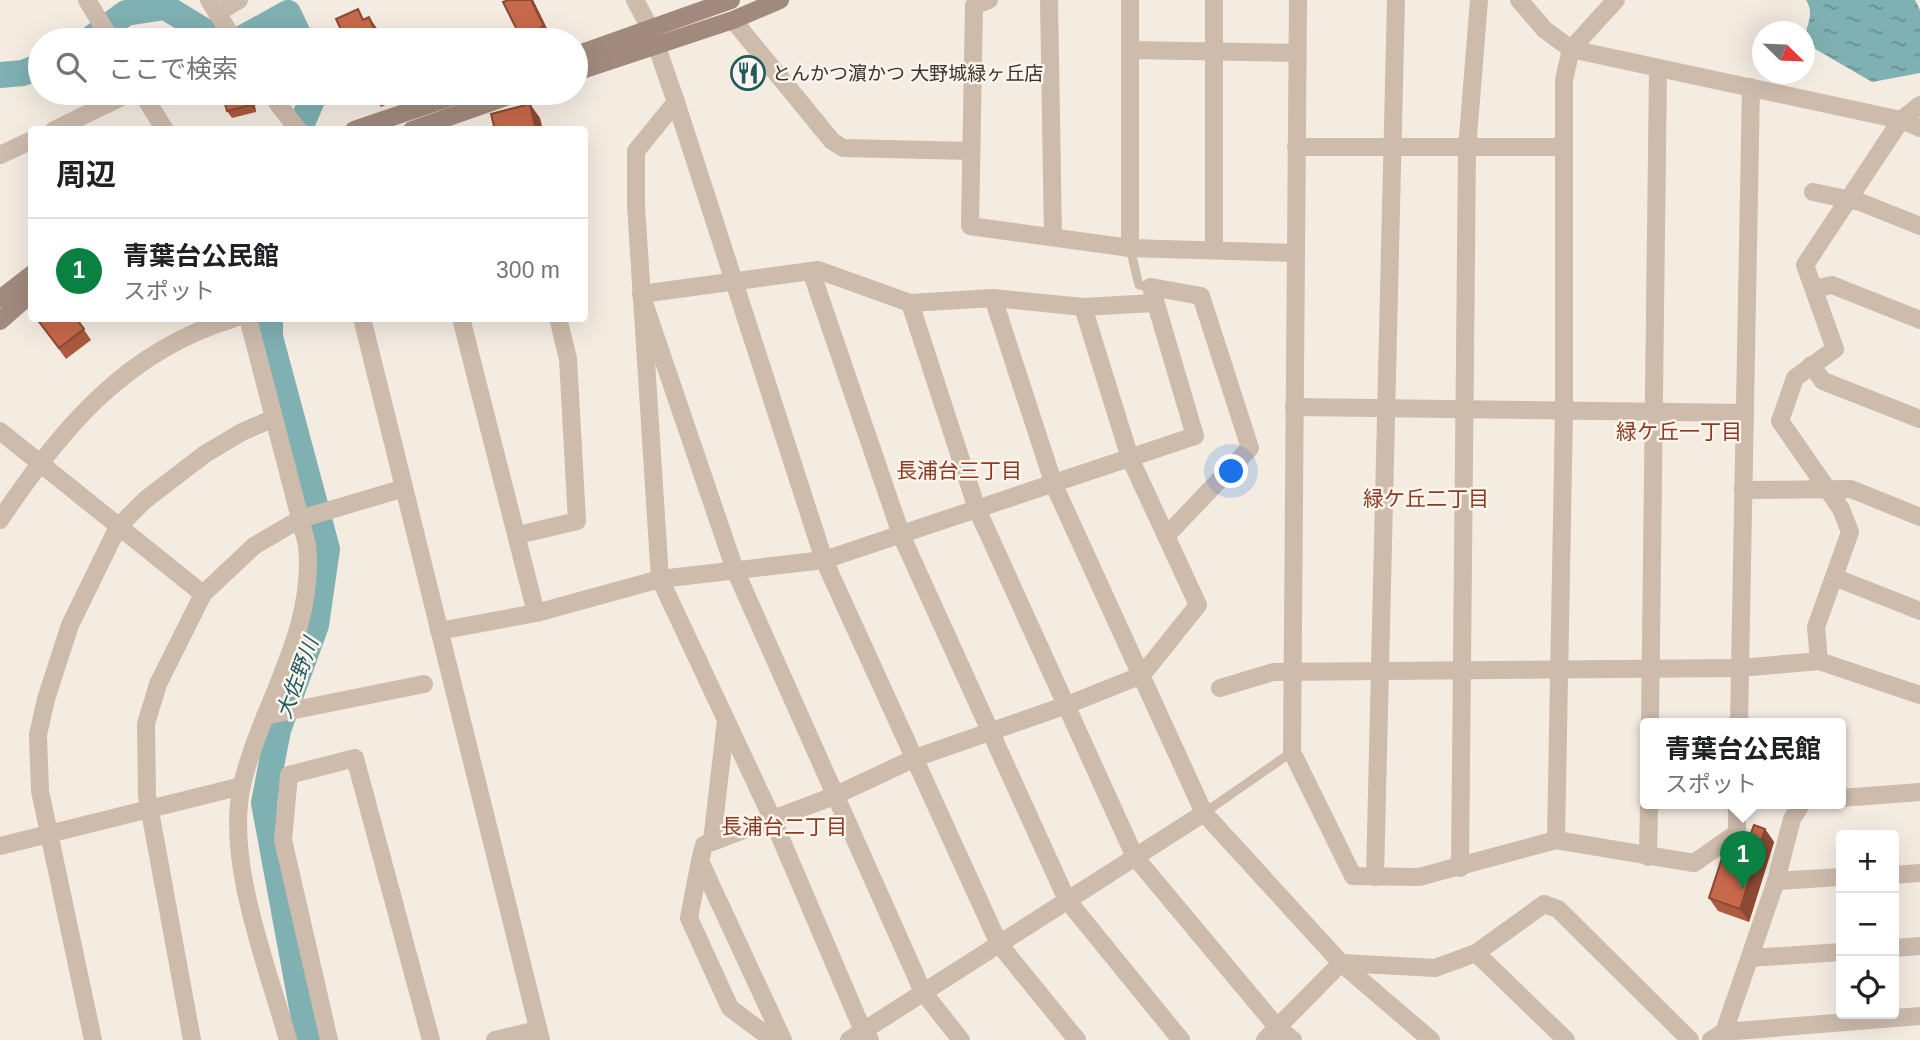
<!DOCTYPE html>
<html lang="ja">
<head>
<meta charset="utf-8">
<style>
	body { margin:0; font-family:Arial,"Noto Sans JP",sans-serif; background:#f2f2f2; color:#202124 }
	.controls { position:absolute; right:21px; bottom:21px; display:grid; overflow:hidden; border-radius:7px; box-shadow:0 7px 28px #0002 }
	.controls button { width:63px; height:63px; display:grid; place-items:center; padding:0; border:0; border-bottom:2px solid #e0e0e0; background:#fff; color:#202124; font:35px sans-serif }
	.compass { position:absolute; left:1752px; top:21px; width:63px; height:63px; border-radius:50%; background:#fff; box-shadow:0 7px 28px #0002; rotate:113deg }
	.you { position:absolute; left:1232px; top:472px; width:24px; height:24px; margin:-18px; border:5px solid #fff; border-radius:50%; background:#1a73e8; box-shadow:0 0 0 10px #1a73e833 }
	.badge { display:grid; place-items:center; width:46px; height:46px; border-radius:50%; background:#0b8043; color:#fff; font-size:23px; font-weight:700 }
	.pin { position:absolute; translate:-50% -58px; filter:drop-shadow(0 2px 4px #0008) }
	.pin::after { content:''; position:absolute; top:37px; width:24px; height:21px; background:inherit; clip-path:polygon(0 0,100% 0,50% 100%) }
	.popup { position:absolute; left:1640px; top:718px; width:206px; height:91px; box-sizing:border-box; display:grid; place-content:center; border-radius:7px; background:#fff; filter:drop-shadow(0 2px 5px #0005); font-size:23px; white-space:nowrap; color:#757577 }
	.popup b { font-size:26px; color:#202124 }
	.popup::after { content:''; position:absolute; left:50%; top:100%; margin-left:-14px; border:14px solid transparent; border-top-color:#fff }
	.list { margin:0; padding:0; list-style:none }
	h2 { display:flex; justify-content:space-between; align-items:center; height:91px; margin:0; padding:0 28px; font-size:30px }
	h2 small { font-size:23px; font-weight:400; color:#757577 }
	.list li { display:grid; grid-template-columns:46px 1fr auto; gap:21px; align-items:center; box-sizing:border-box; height:105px; padding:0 28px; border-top:2px solid #e0e0e0 }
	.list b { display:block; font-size:26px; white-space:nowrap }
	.list p { margin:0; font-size:23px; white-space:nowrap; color:#757577 }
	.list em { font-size:23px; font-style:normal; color:#757577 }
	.icon { flex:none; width:38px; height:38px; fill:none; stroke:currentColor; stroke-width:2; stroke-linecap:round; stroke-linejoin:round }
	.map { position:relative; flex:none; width:1920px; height:1040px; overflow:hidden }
	.search { position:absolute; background:#fff; box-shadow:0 7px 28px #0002; left:28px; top:28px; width:560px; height:77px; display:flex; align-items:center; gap:18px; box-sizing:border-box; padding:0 24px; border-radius:38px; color:#757577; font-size:26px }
	.panel { position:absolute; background:#fff; box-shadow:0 7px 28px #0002; left:28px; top:126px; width:560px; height:196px; border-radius:7px }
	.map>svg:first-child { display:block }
	.water { fill:url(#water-ripples) }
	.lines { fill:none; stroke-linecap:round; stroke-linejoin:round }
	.river { stroke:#7fb0b2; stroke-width:26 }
	.service { stroke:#cdbbac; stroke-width:9 }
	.minor { stroke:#cdbbac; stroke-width:18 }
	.tertiary { stroke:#cdbbac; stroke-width:18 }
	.secondary { stroke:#a18a7d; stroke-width:18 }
	.wall { fill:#ac5a40 }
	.shaded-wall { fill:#8c4a34 }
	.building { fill:#c8694b; stroke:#8c4a34; stroke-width:2 }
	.labels { text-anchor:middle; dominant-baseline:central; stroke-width:5; stroke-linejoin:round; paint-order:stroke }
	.poi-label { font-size:19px; fill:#3b302b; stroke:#fbf5ee; text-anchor:start }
	.neighbourhood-label { font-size:21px; fill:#8c3b22; stroke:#fbf5ee }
	.water-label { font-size:21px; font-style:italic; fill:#1f5a5e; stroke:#fbf5ee }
</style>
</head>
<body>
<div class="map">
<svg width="1920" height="1040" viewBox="0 0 1920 1040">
	<defs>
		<pattern id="water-ripples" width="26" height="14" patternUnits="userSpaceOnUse" patternTransform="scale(1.75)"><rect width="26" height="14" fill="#7fb0b2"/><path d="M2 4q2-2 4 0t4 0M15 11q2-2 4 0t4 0" fill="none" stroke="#699091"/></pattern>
	</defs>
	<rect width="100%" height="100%" fill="#f4ebe1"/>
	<path class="water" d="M1806 0H1915L1920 10V73L1872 82 1805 43C1804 27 1816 16 1806 0Z"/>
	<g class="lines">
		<g class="river">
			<polyline points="89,40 126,13 165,7 219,40"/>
			<polyline points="239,40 288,13 301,40"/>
			<polyline points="0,75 23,73 40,66"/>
			<polyline points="299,130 315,93"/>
			<polyline points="270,318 270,337 327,549 316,625 278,730 264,803 308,1040"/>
		</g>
		<g class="service">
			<polyline points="1130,248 1139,285 1151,287"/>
			<polyline points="1204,813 1292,752"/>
		</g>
		<g class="minor">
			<polyline points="87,0 111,40"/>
			<polyline points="989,0 974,6 970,226 1130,248 1295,253"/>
			<polyline points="1049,0 1053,237"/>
			<polyline points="1298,0 1292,752 1353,876 1419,877 1556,840 1694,863 1737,833 1737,803"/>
			<polyline points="217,13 239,0"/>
			<polyline points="733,20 832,141 843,148 971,151"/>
			<polyline points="1571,49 1616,0"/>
			<polyline points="1130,50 1297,53"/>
			<polyline points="142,93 165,130"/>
			<polyline points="676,102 636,151 636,205 660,579 772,818 863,1031 870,1040"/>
			<polyline points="1901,120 1920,128"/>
			<polyline points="54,130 130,93"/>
			<polyline points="1296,147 1564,147"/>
			<polyline points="0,155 32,140"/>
			<polyline points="1813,192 1860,202 1920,226"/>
			<polyline points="1130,248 1130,0"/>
			<polyline points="1214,250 1214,0"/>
			<polyline points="811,271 902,537 1067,900 1181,1040"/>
			<polyline points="1814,289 1832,285 1920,320"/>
			<polyline points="993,298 1054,485 1204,813 1341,963 1431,1040"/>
			<polyline points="910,303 977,509 1135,857 1277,1027 1293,1040"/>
			<path d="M248 318 307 545C316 632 261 704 242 785 225 861 267 965 288 1040"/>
			<polyline points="461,318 536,613"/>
			<polyline points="1811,365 1823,381 1920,419"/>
			<polyline points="1294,407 1745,413"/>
			<polyline points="0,431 203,594"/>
			<polyline points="1743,490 1851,489 1920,517"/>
			<path d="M0 520C60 430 126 350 235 318"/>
			<polyline points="518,535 577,521 568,359 558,318"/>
			<polyline points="1834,577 1920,611"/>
			<polyline points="439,631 536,613 660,579 824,560 1195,436 1151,287 1201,296 1250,448 1166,536"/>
			<polyline points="1819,661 1816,627 1850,532 1841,509 1780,421 1795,378 1835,349 1805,265 1901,120 1920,105"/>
			<polyline points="1220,688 1273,672 1740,668 1819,661 1920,695"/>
			<polyline points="265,716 424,684"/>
			<polyline points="1650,723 1658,68"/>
			<polyline points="1739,723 1751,87"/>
			<polyline points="1841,798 1920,792"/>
			<polyline points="712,841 726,720"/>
			<polyline points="0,846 242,786"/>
			<polyline points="1648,857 1649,803"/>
			<polyline points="700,861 689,918 730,1008 773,1040"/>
			<polyline points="1460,868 1467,149 1479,0"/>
			<polyline points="1894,875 1920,873"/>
			<polyline points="1375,877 1396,0"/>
			<polyline points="1776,881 1841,877"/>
			<polyline points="1894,948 1920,946"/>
			<polyline points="1476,953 1566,1040"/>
			<polyline points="1750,958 1841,952"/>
			<polyline points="1724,1032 1776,881 1792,819 1802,803"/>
			<polyline points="93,1040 40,791 38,735 46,699 70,625 118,527 145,500 205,454 242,432 274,418"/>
			<polyline points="192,1040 147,795 146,724 158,684 203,594 254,546 300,519 404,488"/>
			<polyline points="329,1040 283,840 289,775 355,758 431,1040"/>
			<polyline points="495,1040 537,1030"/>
			<polyline points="783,1040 700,861 704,845 834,796 915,758 1067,705 1142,675 1198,605 1130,458 1083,307"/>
			<polyline points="849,1040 1204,813"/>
			<polyline points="961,1040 923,992 735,570 641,294 818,270 910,303 993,298 1083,307 1154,303"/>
			<polyline points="1265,1040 1341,963 1435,968 1476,953 1544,904 1558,909 1690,1040"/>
			<polyline points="1711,1040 1724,1032 1920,1016"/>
		</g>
		<g class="tertiary">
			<polyline points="209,0 234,40"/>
			<polyline points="635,0 651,30 676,102 824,560 999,944 1077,1040"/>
			<polyline points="1519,0 1545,30 1571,49 1901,120"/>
			<polyline points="270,93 298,130"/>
			<polyline points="362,318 541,1040"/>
			<polyline points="1556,840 1564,411 1564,80 1571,49"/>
		</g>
		<g class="secondary">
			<polyline points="576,55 731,0"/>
			<polyline points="576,72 733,20 780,0"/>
			<polyline points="354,130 463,93"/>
			<polyline points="412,130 517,93"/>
			<polyline points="0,299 32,274"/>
			<polyline points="0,321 32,293"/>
		</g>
	</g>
	<g class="wall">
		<polygon points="508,0 533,0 551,37 544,40 522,40"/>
		<polygon points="222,93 259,93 260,100 254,101 256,112 232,118 227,111"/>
		<polygon points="371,93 412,93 381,107"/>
		<polygon points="76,318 91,340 66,359 37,319"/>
		<polygon points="1765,829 1774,842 1749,922 1718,911 1709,898 1745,849"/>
	</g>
	<g class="shaded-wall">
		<polygon points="531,0 533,0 551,37 544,26"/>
		<polygon points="369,17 383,37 384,40 379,40"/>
		<polygon points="249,94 254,101 256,112 251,105"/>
		<polygon points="530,104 540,118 543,130 536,130"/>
		<polygon points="1765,829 1774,842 1749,922 1740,909"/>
	</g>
	<g class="building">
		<polygon points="508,0 531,0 544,26 521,38 503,2"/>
		<polygon points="358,9 363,20 369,17 379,40 346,40 336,19"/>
		<polygon points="222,93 255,93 249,94 251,105 227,111"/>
		<polygon points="530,104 536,130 495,130 491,114"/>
		<polygon points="38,318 76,318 84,329 59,348 37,319"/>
		<polygon points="1754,825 1765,829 1740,909 1709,898 1727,843 1745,849"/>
	</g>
	<defs>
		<g id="restaurant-ring" transform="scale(1.75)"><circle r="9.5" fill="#fbf5ee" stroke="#1f5a5e" stroke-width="1.5"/><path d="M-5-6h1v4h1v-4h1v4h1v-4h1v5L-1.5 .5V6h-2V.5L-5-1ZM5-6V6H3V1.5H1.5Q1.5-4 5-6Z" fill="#1f5a5e"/></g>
	</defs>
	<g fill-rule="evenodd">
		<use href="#restaurant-ring" x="748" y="73"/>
	</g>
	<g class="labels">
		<g class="poi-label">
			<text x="772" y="73">とんかつ濵かつ 大野城緑ヶ丘店</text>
		</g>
		<g class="neighbourhood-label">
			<text x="1679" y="431">緑ケ丘一丁目</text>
			<text x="959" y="470">長浦台三丁目</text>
			<text x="1426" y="498">緑ケ丘二丁目</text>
			<text x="784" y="826">長浦台二丁目</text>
		</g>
		<g class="water-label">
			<text transform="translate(297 678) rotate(-70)">大佐野川</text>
		</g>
	</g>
</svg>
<div class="controls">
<button>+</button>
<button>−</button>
<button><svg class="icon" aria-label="locate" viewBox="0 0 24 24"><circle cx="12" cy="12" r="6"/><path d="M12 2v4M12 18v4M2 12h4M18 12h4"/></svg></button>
</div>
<svg class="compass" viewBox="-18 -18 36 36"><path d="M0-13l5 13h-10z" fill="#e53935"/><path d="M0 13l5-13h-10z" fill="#757577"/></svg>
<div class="you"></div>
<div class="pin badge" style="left:1743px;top:889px">1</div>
<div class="popup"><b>青葉台公民館</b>スポット</div>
<div class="search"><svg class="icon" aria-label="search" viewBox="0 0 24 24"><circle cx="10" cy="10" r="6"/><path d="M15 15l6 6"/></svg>ここで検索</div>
<section class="panel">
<h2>周辺<small></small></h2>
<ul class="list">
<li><span class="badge">1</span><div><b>青葉台公民館</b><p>スポット</p></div><em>300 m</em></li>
</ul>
</section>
</div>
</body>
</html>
